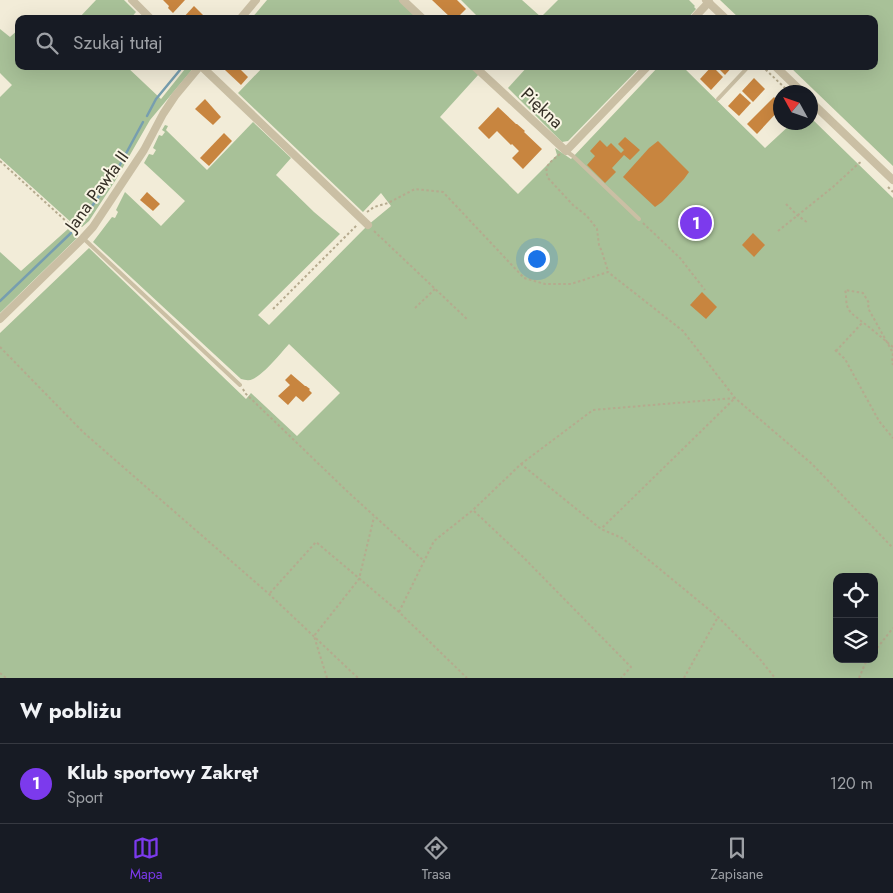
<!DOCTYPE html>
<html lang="pl">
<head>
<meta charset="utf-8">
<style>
	body { margin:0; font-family:Jost,sans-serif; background:#242831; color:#f1f3f6 }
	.controls { position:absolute; right:15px; bottom:15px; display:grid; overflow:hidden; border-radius:10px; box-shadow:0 5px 20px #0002 }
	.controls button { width:45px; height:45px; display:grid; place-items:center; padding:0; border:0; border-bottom:1px solid #363941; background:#171b24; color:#f1f3f6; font:25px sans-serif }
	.compass { position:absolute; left:773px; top:85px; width:45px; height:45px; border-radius:50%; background:#171b24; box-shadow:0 5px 20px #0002; rotate:310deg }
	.you { position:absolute; left:536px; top:258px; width:18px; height:18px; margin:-12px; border:4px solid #fff; border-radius:50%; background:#1a73e8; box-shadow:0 0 0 8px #1a73e833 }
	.badge { display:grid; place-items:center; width:32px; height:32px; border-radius:50%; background:#7c3aed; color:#fff; font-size:16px; font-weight:700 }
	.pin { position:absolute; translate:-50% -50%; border:2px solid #fff; box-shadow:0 1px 5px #0006 }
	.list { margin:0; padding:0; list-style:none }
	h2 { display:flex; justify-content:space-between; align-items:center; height:65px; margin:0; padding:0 20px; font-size:21px }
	h2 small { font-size:16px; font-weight:400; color:#9ea1a6 }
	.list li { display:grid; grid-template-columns:32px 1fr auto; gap:15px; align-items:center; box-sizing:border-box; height:80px; padding:0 20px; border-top:1px solid #363941 }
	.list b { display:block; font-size:19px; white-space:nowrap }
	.list p { margin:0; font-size:16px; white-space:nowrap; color:#9ea1a6 }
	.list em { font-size:16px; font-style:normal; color:#9ea1a6 }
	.icon { flex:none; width:28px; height:28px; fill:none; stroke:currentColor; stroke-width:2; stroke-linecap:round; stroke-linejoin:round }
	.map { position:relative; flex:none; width:893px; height:678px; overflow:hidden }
	.search { position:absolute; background:#171b24; box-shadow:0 5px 20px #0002; left:15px; right:15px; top:15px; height:55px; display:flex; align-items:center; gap:12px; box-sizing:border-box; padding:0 18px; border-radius:10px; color:#9ea1a6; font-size:19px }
	.sheet { height:145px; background:#171b24 }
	nav { display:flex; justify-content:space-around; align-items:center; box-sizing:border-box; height:70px; border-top:1px solid #363941; background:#171b24; font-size:14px; color:#9ea1a6 }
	nav a { display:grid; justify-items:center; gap:2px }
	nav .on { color:#7c3aed }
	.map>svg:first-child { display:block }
	.green { fill:#a8c198; fill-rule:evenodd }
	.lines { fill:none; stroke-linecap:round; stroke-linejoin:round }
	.stream { stroke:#779eaf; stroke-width:2.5 }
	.building { fill:#c8853f }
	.path { stroke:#b5aa8e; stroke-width:2; stroke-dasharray:2.5 2.5; stroke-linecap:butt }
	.service { stroke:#cabfa4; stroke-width:4 }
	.minor { stroke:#cabfa4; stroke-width:8 }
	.labels { text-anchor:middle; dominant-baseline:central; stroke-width:4; stroke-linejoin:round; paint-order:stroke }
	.street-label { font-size:18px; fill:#352f26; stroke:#f9f5e4 }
</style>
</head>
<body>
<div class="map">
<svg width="893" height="678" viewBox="0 0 893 678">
	<rect width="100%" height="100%" fill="#f2ecd8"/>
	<g class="green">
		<polygon points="96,0 124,0 136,12 130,19 78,19"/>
		<polygon points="267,0 399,0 419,19 251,19"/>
		<polygon points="461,0 522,0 541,17 558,0 689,0 695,6 694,7 696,9 687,19 480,19"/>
		<polygon points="720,0 893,0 893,166 789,66 874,66 874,19 740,19"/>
		<polygon points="0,29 10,37 19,29 19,66 126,66 161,99 185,69 185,66 192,66 191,71 150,120 115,181 89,221 82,227 76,226 73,224 0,158 0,97 12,85 0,73"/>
		<path d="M264 66H470L479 74 440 117 518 194 557 155 555 148 571 159 659 66H682L765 148 792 123 810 122 811 118 893 198V678H0V333L89 248 246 399 251 393 297 436 340 393 289 344C280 354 264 374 253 379 249 381 245 380 241 379L93 242 112 217 115 218 118 212 116 210 125 192 161 226 185 201 144 163 149 154 153 155 156 150 153 148 159 135 162 136 165 132 162 130 165 125 168 126 166 130 207 170 253 122 291 158 276 175 314 212 340 234 258 315 269 325 368 225 391 206 381 193 363 212 238 93ZM837 577H874V659H837Z"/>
		<polygon points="528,66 641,66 568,141 562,142 508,88"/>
		<polygon points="68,229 77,238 0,313 0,252 21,271"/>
	</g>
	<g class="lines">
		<g class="stream">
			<polyline points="147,116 156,99 180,70"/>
			<polyline points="116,172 143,122"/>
			<polyline points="79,225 108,183"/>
			<polyline points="0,301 71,233"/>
		</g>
	</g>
	<g class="building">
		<polygon points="163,0 185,0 173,13 168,8 169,6"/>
		<polygon points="432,0 457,0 466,9 456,19 452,19"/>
		<polygon points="194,6 205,17 204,19 182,19"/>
		<polygon points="229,66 237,66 248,77 241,85 225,70"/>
		<polygon points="712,66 723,77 711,90 700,79"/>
		<polygon points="716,66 733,66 725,75"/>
		<polygon points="754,78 765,89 753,102 742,91"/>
		<polygon points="740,93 751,103 739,116 728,106"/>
		<polygon points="774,97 780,104 780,109 757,134 747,124"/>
		<polygon points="205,99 221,117 213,125 195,109"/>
		<polygon points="498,107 516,124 517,124 525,131 524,132 542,149 523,169 512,158 519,151 512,144 511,145 497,131 489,139 478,128"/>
		<polygon points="224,133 232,141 209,166 200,158"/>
		<polygon points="625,137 640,150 630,160 624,155 612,168 616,172 605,183 587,165 595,156 590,151 600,140 607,147 611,143 621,153 624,150 618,144"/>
		<polygon points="658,141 689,172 684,179 662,202 655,207 623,177 649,148"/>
		<polygon points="147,192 160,204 153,211 140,200"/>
		<polygon points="753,233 765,245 754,257 742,245"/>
		<polygon points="702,292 717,307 706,319 690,305"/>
		<polygon points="291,374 305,386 306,386 310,389 309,390 312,393 303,402 296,396 288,405 278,396 290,385 285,380"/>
	</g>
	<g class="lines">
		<g class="path">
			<polyline points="762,66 789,92"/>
			<path d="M560 154C551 162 543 165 548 178L573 205 587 216 597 229 599 245 602 252 608 271"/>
			<polyline points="0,161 78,232"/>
			<polyline points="888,187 893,192"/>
			<polyline points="786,204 797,215 808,223"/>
			<polyline points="367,212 374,207 388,203 415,189 443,192 524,278 545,284 571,284 608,272 683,331 735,398 812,464 893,548"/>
			<polyline points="643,223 680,258 705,290"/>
			<polyline points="374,231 468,320"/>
			<polyline points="778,231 833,187 858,164 861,162"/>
			<polyline points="415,308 435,289"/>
			<polyline points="273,309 357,225"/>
			<polyline points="0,347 83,432 269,594 358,678"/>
			<path d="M893 347C882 338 872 329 861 321 858 318 851 314 849 310 845 304 847 296 845 290L863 293 869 303 868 308 893 353 892 362 893 365"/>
			<polyline points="835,350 845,359 879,421 893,438"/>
			<polyline points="836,351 863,322"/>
			<polyline points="243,389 245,393 349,493 424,561"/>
			<polyline points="521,464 593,410 735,398 601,529"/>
			<polyline points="474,511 524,558 631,667 621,678"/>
			<polyline points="270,593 316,542 399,612 467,678"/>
			<polyline points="399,612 434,541 473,510 521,464 601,529 622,538 718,617 759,658 775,678"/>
			<polyline points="874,652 893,628"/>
			<polyline points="0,673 6,678"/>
			<polyline points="327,678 314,636 359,579 374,517"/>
			<polyline points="684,678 718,617"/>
			<polyline points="859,678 865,664 868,659"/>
		</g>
		<g class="service">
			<polyline points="718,99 749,66"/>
			<polyline points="566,151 573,156 639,219"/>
			<polyline points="83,238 240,385"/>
		</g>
		<g class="minor">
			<polyline points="132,0 151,19"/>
			<polyline points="403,0 423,19"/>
			<polyline points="706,0 726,19"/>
			<polyline points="240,19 256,0"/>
			<polyline points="693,19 709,2"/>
			<polyline points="201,66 368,225"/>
			<polyline points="474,66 566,151 648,66"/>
			<polyline points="775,66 802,92"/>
			<polyline points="810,101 893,180"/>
			<polyline points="0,319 83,238 93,227 144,150 163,114 175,96 200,66"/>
		</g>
	</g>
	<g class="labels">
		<g class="street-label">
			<text transform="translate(542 108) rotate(43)">Piękna</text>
			<text transform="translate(97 191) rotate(-54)">Jana Pawła II</text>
		</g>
	</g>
</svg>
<div class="controls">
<button><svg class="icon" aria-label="locate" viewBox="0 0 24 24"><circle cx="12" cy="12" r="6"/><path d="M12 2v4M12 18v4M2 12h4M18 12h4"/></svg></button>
<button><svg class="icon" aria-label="layers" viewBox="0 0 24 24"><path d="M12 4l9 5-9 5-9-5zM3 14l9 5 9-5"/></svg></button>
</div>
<svg class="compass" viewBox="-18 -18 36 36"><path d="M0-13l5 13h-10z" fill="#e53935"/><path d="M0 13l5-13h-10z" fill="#9ea1a6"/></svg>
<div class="you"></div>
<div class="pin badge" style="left:696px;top:223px">1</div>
<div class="search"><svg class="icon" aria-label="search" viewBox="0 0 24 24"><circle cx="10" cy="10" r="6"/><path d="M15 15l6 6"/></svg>Szukaj tutaj</div>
</div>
<section class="sheet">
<h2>W pobliżu<small></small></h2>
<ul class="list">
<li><span class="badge">1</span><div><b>Klub sportowy Zakręt</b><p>Sport</p></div><em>120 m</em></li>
</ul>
</section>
<nav>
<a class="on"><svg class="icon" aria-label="map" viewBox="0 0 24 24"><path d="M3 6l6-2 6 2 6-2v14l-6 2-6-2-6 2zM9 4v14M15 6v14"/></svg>Mapa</a>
<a><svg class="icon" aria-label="directions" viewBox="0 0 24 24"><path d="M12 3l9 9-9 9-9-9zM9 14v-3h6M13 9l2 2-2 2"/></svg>Trasa</a>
<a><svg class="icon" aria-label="saved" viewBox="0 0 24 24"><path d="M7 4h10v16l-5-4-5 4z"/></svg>Zapisane</a>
</nav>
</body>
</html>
